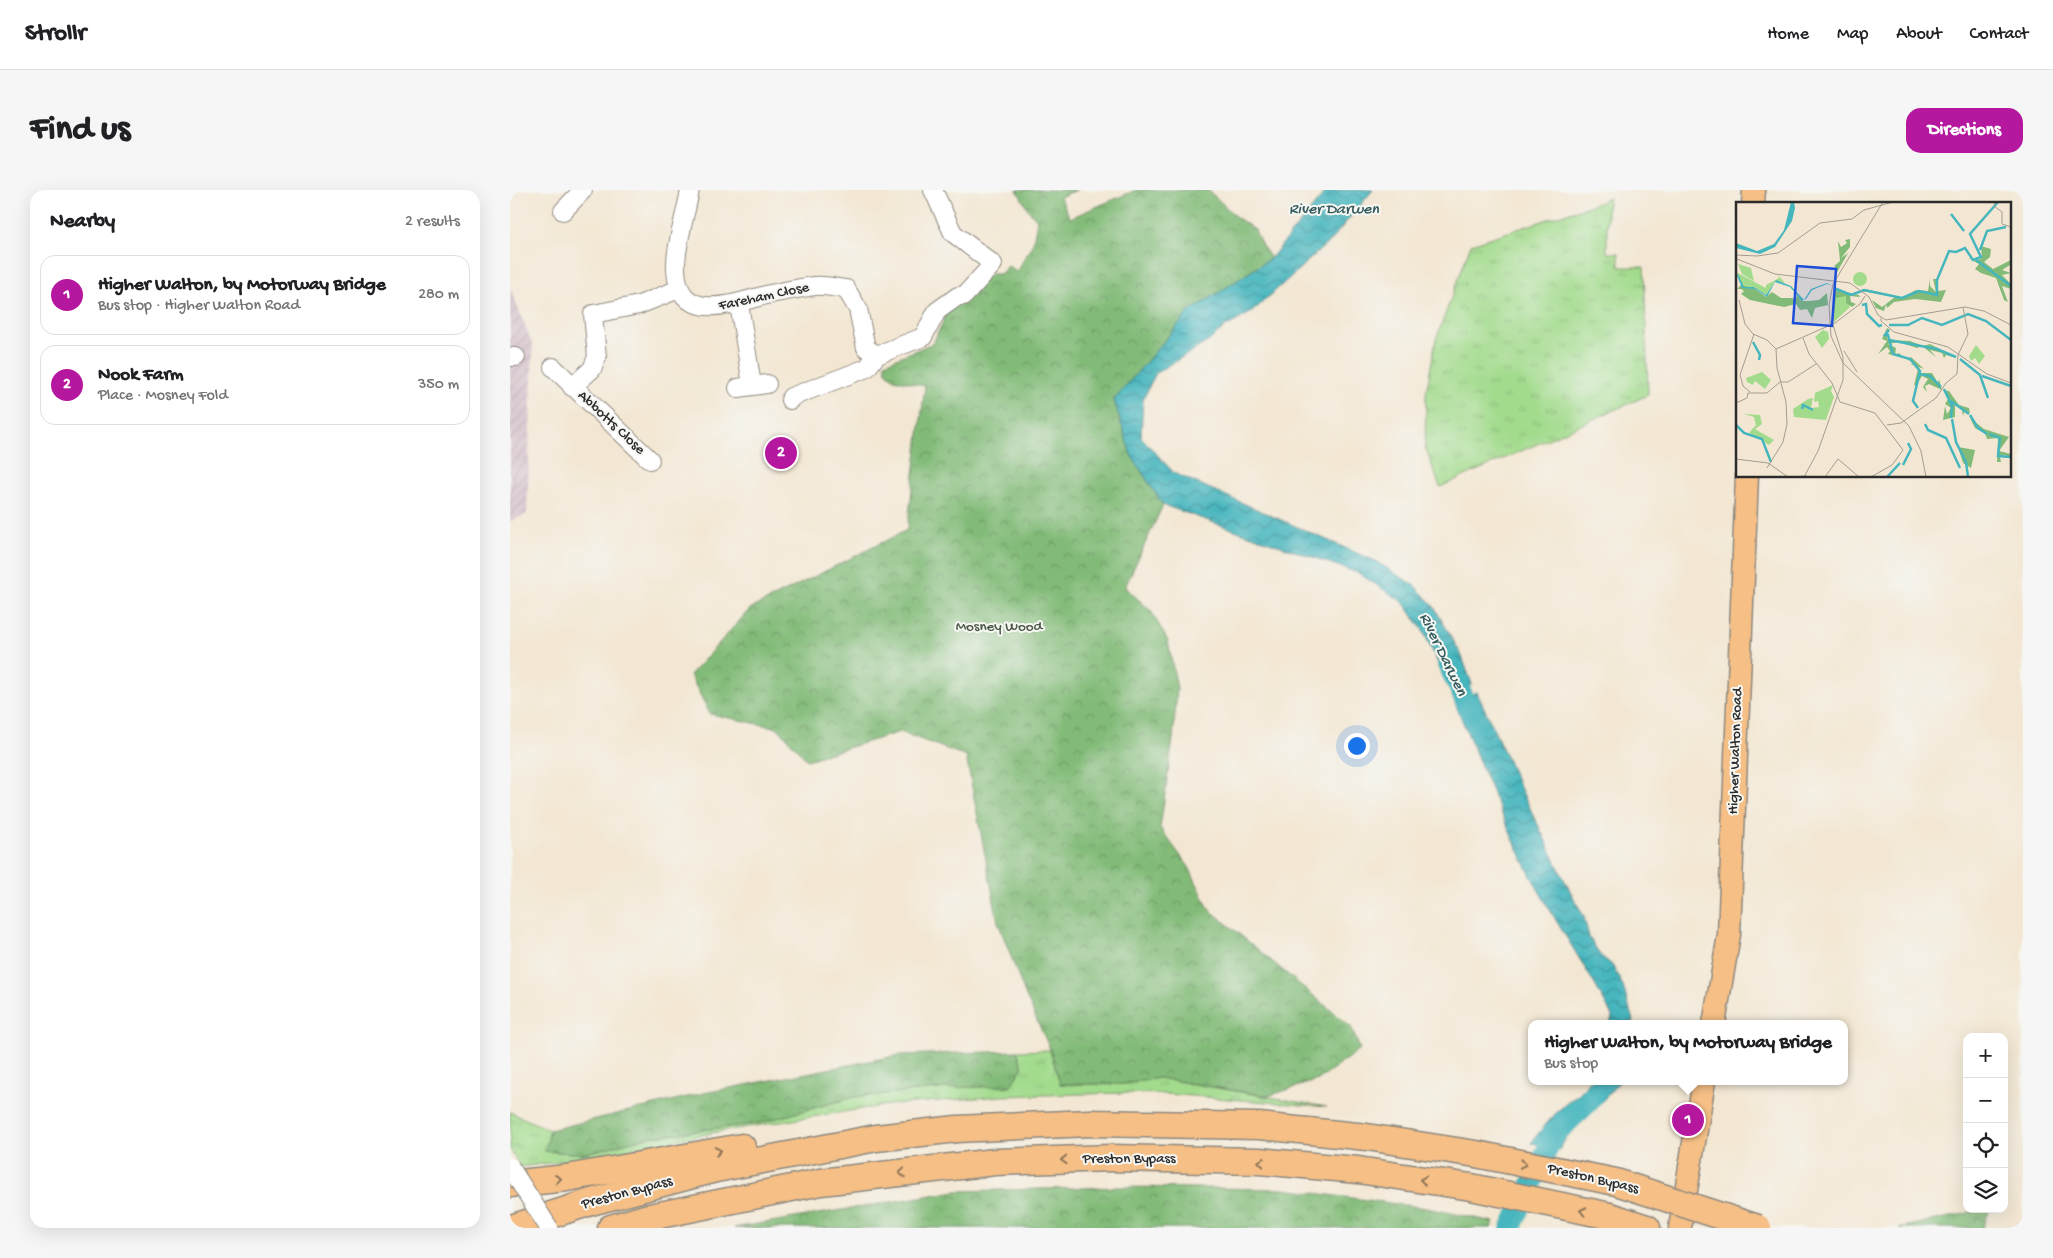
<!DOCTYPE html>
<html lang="en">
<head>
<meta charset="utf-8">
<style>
	body { margin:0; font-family:"Gochi Hand",sans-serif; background:#f6f6f6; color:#202124 }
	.controls { position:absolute; right:15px; bottom:15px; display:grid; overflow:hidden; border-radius:10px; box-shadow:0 5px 20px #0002 }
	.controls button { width:45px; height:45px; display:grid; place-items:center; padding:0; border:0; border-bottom:1px solid #e0e0e0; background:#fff; color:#202124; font:25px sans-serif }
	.you { position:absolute; left:846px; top:555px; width:18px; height:18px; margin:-12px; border:4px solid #fff; border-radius:50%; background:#1a73e8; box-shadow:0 0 0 8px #1a73e833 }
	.badge { display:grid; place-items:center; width:32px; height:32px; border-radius:50%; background:#b5179e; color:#fff; font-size:16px; font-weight:700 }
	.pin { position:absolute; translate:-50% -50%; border:2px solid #fff; box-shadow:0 1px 5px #0006 }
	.popup { position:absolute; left:1018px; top:830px; width:320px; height:65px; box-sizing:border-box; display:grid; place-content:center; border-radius:10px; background:#fff; filter:drop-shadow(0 1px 4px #0005); font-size:16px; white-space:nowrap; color:#757577 }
	.popup b { font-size:19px; color:#202124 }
	.popup::after { content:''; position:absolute; left:50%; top:100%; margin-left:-10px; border:10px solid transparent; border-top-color:#fff }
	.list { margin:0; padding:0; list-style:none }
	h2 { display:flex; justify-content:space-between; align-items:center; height:65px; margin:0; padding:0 20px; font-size:21px }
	h2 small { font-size:16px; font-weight:400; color:#757577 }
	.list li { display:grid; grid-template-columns:32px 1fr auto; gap:15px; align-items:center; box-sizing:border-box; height:80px; margin:0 10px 10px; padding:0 10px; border:1px solid #e0e0e0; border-radius:15px }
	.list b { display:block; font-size:19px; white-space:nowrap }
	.list p { margin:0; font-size:16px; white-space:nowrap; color:#757577 }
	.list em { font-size:16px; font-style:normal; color:#757577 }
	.icon { flex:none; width:28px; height:28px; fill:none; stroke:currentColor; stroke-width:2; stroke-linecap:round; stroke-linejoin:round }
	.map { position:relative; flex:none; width:1513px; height:1038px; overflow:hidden; border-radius:15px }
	header { display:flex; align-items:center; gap:30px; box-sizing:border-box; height:70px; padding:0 25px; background:#fff; border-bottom:1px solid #e0e0e0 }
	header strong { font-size:24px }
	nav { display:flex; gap:28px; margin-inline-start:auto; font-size:18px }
	.intro { display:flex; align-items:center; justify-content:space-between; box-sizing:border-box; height:120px; padding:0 30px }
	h1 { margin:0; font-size:35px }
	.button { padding:12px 22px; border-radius:15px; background:#b5179e; color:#fff; font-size:18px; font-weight:700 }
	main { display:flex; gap:30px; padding:0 30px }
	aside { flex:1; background:#fff; border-radius:15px; box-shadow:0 5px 20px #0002 }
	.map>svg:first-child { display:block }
	.industrial { fill:url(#industrial-furrows) }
	.grass { fill:url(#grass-tufts); stroke:#67835c }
	.forest { fill:url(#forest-crowns); stroke:#567352 }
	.water { fill:url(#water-waves); stroke:#387074 }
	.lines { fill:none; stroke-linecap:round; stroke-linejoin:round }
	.river { stroke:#46b6be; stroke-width:21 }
	.minor-casing { stroke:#8f897f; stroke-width:20 }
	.major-casing { stroke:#8f897f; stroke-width:25 }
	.highway-casing { stroke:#8f897f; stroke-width:29 }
	.minor { stroke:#fff; stroke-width:18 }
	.major { stroke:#f5bf86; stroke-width:22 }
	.highway { stroke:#f5bf86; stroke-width:26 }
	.minor-bridge-casing { stroke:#8f897f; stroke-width:20; stroke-linecap:butt }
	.highway-bridge-casing { stroke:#8f897f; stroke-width:29; stroke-linecap:butt }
	.minor-bridge { stroke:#fff; stroke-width:18 }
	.highway-bridge { stroke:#f5bf86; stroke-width:26 }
	.oneway { stroke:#907558 }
	.labels { text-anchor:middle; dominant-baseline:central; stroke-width:4; stroke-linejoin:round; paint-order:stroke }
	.street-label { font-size:15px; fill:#2b2b2b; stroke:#f6f6f2 }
	.park-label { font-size:15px; fill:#495744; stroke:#f6f6f2 }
	.water-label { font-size:16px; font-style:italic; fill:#345c5e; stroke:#f6f6f2 }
	.inset-river { fill:none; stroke:#46b6be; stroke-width:2.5 }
	.inset-road { fill:none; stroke:#a39c90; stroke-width:1 }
	.view { fill:#1d4ed8; fill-opacity:0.15; stroke:#1d4ed8; stroke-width:2.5 }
	.inset-edge { fill:none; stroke:#2b2b2b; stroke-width:2.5 }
</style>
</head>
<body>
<header>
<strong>Strollr</strong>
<nav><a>Home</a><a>Map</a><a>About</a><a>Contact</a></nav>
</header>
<div class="intro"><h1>Find us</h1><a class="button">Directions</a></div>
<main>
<aside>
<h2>Nearby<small>2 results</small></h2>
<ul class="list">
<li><span class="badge">1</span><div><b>Higher Walton, by Motorway Bridge</b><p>Bus stop · Higher Walton Road</p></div><em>280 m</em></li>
<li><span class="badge">2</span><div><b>Nook Farm</b><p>Place · Mosney Fold</p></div><em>350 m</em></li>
</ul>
</aside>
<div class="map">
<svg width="1513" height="1038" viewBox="0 0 1513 1038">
	<defs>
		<pattern id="industrial-furrows" width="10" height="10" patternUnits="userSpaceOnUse" patternTransform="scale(1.25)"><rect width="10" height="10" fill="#d2bdc8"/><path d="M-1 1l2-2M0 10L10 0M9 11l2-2" fill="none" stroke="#b4a3ac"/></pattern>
		<pattern id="grass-tufts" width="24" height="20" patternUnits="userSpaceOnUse" patternTransform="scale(1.25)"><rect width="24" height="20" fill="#a3db8d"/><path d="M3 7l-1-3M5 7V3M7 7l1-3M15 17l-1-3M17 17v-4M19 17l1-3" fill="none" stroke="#8cbc7a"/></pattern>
		<pattern id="forest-crowns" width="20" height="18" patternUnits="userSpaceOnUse" patternTransform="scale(1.25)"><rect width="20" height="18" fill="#82bb78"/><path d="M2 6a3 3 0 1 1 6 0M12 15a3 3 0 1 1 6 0" fill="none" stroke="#6b9863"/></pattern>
		<pattern id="water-waves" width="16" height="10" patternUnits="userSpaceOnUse" patternTransform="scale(1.25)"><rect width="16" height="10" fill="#46b6be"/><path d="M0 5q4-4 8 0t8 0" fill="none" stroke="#3b949b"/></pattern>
	</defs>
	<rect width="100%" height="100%" fill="#f6f6f2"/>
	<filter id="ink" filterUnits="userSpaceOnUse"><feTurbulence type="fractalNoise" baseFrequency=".02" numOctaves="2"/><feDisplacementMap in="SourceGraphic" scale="10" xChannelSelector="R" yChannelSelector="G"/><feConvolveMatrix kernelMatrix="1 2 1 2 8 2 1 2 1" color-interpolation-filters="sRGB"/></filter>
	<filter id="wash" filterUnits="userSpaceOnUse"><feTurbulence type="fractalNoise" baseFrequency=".0096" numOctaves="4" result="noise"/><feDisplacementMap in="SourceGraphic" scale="20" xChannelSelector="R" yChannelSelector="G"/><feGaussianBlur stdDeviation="1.12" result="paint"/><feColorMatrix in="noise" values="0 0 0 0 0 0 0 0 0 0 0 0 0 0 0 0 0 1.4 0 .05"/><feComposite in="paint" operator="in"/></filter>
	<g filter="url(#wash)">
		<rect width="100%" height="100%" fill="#f3e7d3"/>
		<polygon class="industrial" points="0,98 23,155 17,324 0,331"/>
		<g class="grass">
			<polygon points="1099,8 1097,18 1097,63 1109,63 1109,77 1134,77 1138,205 930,297 915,257 916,203 926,149 961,54 1088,13"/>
			<polygon points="540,860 550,894 614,894 649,888 817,917 657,904 613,903 492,906 378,915 212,941 64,970 10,977 0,959 0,922 40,940 35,961 73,964 138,947 249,933 344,907 438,898 500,896 513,877 507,861"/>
		</g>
		<g class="forest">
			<polygon points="507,0 567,0 550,7 560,28 626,0 698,0 725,26 745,40 752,56 761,68 679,122 604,210 621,265 653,315 615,397 641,421 658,451 667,499 663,549 650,638 679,677 699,719 841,837 850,859 808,890 758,906 649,888 614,894 550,894 540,859 515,804 488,732 456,566 390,542 297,570 268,538 200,524 180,485 240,419 397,340 415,196 384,189 376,182 375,173 423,153 437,123 481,84 490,84 498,76 507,82 523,53 527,30 519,21"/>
			<polygon points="507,861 513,877 500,896 438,898 344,907 249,933 138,947 73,964 35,961 40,940 194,903 390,865"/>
			<polygon points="612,997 774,999 917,1018 984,1032 981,1038 224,1038 446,1001"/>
			<polygon points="1476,1019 1480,1019 1472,1038 1389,1038"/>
		</g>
		<g class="water">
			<polygon points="817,0 863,0 821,50 742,122 714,138 699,151 646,183 633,209 631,247 664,283 865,371 905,396 923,415 951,464 962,494 943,505 912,439 893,412 848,383 653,315 621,265 604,210 679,122 761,68"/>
			<path d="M967 502 1007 591 1056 693 1074 727 1079 747 1090 765 1102 775 1113 796 1124 834H1100L1102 826C1077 777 1045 733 1020 684 992 628 969 571 945 513Z"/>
			<path d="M1079 891H1110L1078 927 1058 944 1050 959 1021 953C1030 941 1039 930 1050 919 1059 910 1073 903 1079 891Z"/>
		</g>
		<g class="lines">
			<g class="river">
				<polyline points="938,474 966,534"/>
				<polyline points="1001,1038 1044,945 1079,912 1093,891"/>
			</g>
		</g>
	</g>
	<g filter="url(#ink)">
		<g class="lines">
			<g class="minor-casing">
				<g id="minor">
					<path d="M180 0C176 24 165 56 166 79 168 137 227 112 260 104 275 101 290 98 305 96 315 95 326 98 336 99L348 119 356 158 367 165"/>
					<polyline points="53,21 73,0"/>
					<polyline points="229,114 242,195"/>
					<polyline points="367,165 413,147 427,121 448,106 454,106 483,74 443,43 423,0"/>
					<polyline points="0,167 6,167"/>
					<polyline points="43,177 140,270"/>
					<polyline points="62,197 82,179 87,167 83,124 129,115 169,99"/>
					<polyline points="228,198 257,194"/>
					<polyline points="280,210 281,207 357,178 367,165"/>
				</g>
			</g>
			<g class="major-casing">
				<g id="major">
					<polyline points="1243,14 1244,0"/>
					<polyline points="1204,834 1219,745 1237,286"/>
					<polyline points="1170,1038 1194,891"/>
				</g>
			</g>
			<g class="highway-casing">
				<g id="highway">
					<polyline points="0,994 57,988 232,957"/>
					<polyline points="1,1038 81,1012 206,979 366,948 447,939 580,933 749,936 857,947 966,964"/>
					<polyline points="101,1038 135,1028 311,992 485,972 601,968 749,971 848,980 961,997 1100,1026 1137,1038"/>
				</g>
			</g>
			<use href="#minor" class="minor"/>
			<use href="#major" class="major"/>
			<use href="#highway" class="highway"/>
			<g class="minor-bridge-casing">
				<polyline id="minor-bridge" points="0,977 39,1038"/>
			</g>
			<g class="highway-bridge-casing">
				<polyline id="highway-bridge" points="966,964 1106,992 1248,1038"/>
			</g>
			<use href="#minor-bridge" class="minor-bridge"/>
			<use href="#highway-bridge" class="highway-bridge"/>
		</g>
		<defs><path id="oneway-chevron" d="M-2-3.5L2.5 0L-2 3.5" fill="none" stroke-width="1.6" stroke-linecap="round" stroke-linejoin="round" transform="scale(1.25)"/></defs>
		<g class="oneway">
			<use href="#oneway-chevron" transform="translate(208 961) rotate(-10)"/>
			<use href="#oneway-chevron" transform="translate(554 970) rotate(178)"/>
			<use href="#oneway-chevron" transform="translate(751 972) rotate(-176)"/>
			<use href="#oneway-chevron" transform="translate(1013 974) rotate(11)"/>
			<use href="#oneway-chevron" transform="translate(392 983) rotate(174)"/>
			<use href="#oneway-chevron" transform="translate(48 989) rotate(-7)"/>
			<use href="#oneway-chevron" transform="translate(913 990) rotate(-172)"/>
			<use href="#oneway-chevron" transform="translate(1073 1021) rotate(-168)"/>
		</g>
	</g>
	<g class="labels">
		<g class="street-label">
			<text transform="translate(254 107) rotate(-12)">Fareham Close</text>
			<text transform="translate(101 233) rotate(43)">Abbotts Close</text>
			<text transform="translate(1226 561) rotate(-88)">Higher Walton Road</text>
			<text x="619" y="969">Preston Bypass</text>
			<text transform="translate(1083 989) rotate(13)">Preston Bypass</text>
			<text transform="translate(117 1003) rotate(-15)">Preston Bypass</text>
		</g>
		<g class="park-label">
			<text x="489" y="437">Mosney Wood</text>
		</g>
		<g class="water-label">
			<text x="824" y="20">River Darwen</text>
			<text transform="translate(932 465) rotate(64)">River Darwen</text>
		</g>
	</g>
	<g transform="translate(1226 12)">
		<rect width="275" height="275" fill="#f3e7d3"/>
		<path d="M0 70 30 86V83L43 76 42 73 49 81 39 79 30 93 18 85H8ZM103 94H110L114 105 98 120V98ZM26 170 35 178 29 187 19 179 17 183 11 180 10 176Z" fill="#a3db8d"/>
		<path d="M114 37V45L105 56 112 51 100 72 101 67 98 64 104 59 102 39 105 45 111 41 109 38ZM245 44 255 47 254 55 248 60 257 67 275 58 274 63 266 68 275 71 266 73 275 82V87L266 84 272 100 268 98 260 76 245 71 239 67 243 62 232 56 240 59 246 56ZM194 77V84L200 90 197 77H200L202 89 210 88 205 100 179 97 158 100 151 106 150 102 148 109 140 106 136 98 146 105 159 95 125 89 129 87 164 95 166 97 183 89 165 96 180 88 192 89ZM5 83 19 87 30 95 36 90 45 96H57L59 100 61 93 66 99H73L83 98 91 91 92 103 79 106 76 116 71 107 64 108 60 102 48 105 14 98 5 92 8 89 5 87H1ZM98 87 123 93 124 95 114 94 115 100 120 102 116 105 110 101V94L100 96 97 121ZM151 126 154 128 150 131 152 138 174 139 187 144 194 142 221 156 210 153 208 156 206 151 194 148 200 155 186 144 181 146 163 140 152 142 160 146 159 153 163 151 168 156 152 152 154 149 151 145 142 152 151 139 146 137ZM175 155 188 167 183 165 184 171H196L202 181 203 177 206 188 193 182 189 184 191 190 187 185 192 177 186 174 180 184 178 183 182 167 179 162 177 163 174 162H179L176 159 171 158ZM207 188 213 189 223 203 233 206 234 211 229 208 227 214 226 208 219 203V215L207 218 209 204 211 212 215 206 209 202 212 197ZM234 216 248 227 273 235 263 249 275 252V257L269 253 264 255 265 260H261L262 236 251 237 249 231 239 226ZM222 245 239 248 235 266 227 261Z" fill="#82bb78"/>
		<path d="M2 62 15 66 18 79 6 72ZM117 77a7 7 0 1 1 14 0a7 7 0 1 1-14 0ZM87 128 92 130 93 137 86 146 79 135ZM240 143 249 154 243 162 239 156 235 159 233 154ZM97 183 95 189 98 195 90 218 58 215 57 207 72 197 77 196 75 206 83 205 82 199 78 200 79 191ZM8 212 24 213 26 222 19 227 38 238 33 243 13 231 20 223 18 215Z" fill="#a3db8d"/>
		<path d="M55 0H58L59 6 56 19 39 45 24 52 0 46V41L21 49 38 42 48 28ZM0 71 3 74 8 85H18L30 93 40 78 55 84 68 98 75 87 91 81 96 84 91 82 76 88 70 97 66 99 54 85 39 80 31 95 19 87 6 86Z" fill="#46b6be"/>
		<path class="inset-river" d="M215 12 228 29M244 48 251 29 270 25M240 58 275 84M98 86 115 93 128 88 166 96 183 89 201 93V78L213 49 220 50 229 46 237 58 245 55 234 32 262 0M126 103 130 102 131 112 143 124 146 123M153 123H172L186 116 206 123 232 112 250 119 275 138M153 128 149 133H152L157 152 174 157 184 169 177 199 182 206M153 138 201 147 220 155M17 140 24 153 23 158M224 157 244 173 252 196M184 172 194 174 205 185M246 174 275 184M208 187 216 204 215 216M215 199 233 212M66 207 67 203 77 208M234 213 242 226 251 232M216 217 220 240 230 260 232 275M189 222 192 228 210 236 224 266M0 223 8 231 26 237 35 260M253 232 264 236 262 254 275 255M167 263 175 247 172 241M151 275 164 261"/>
		<path class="inset-road" d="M147 0 97 82 93 103 95 134 107 161 173 224 185 249 190 275M259 0 258 4 266 10V22L275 25M0 53 21 54 42 51 84 21 116 17 128 8 157 0M1 57 39 72 114 81 133 95 142 113 150 118 229 105 248 109 275 123M3 98 9 122 17 132 31 138 40 147 41 166 50 200 51 222 47 240 31 266M145 116V119L158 130 212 145 251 172 275 181M67 136 73 152 96 181 104 200 139 211 167 248 156 263 135 275M40 147 99 121 124 102 129 94M108 149 121 170M44 180H52L80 162M14 190 7 184 4 173 18 132M0 201 11 196 12 191H31L44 180M151 223 165 221 200 196 210 181 221 172 222 153 232 132 227 105M0 257 32 261 52 275 71 274M68 275 82 249 107 178V155L97 123M89 275 102 257 123 275"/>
		<path class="view" d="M61 64 100 67 96 124 57 121Z"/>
		<rect width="275" height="275" class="inset-edge"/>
	</g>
</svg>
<div class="controls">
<button>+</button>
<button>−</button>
<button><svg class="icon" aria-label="locate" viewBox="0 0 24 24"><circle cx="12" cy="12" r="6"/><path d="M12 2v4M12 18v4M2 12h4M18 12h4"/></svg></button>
<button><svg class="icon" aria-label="layers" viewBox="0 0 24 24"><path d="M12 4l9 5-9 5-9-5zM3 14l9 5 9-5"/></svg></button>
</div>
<div class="you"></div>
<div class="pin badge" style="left:1178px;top:930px">1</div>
<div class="popup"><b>Higher Walton, by Motorway Bridge</b>Bus stop</div>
<div class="pin badge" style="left:271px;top:263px">2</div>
</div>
</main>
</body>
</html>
